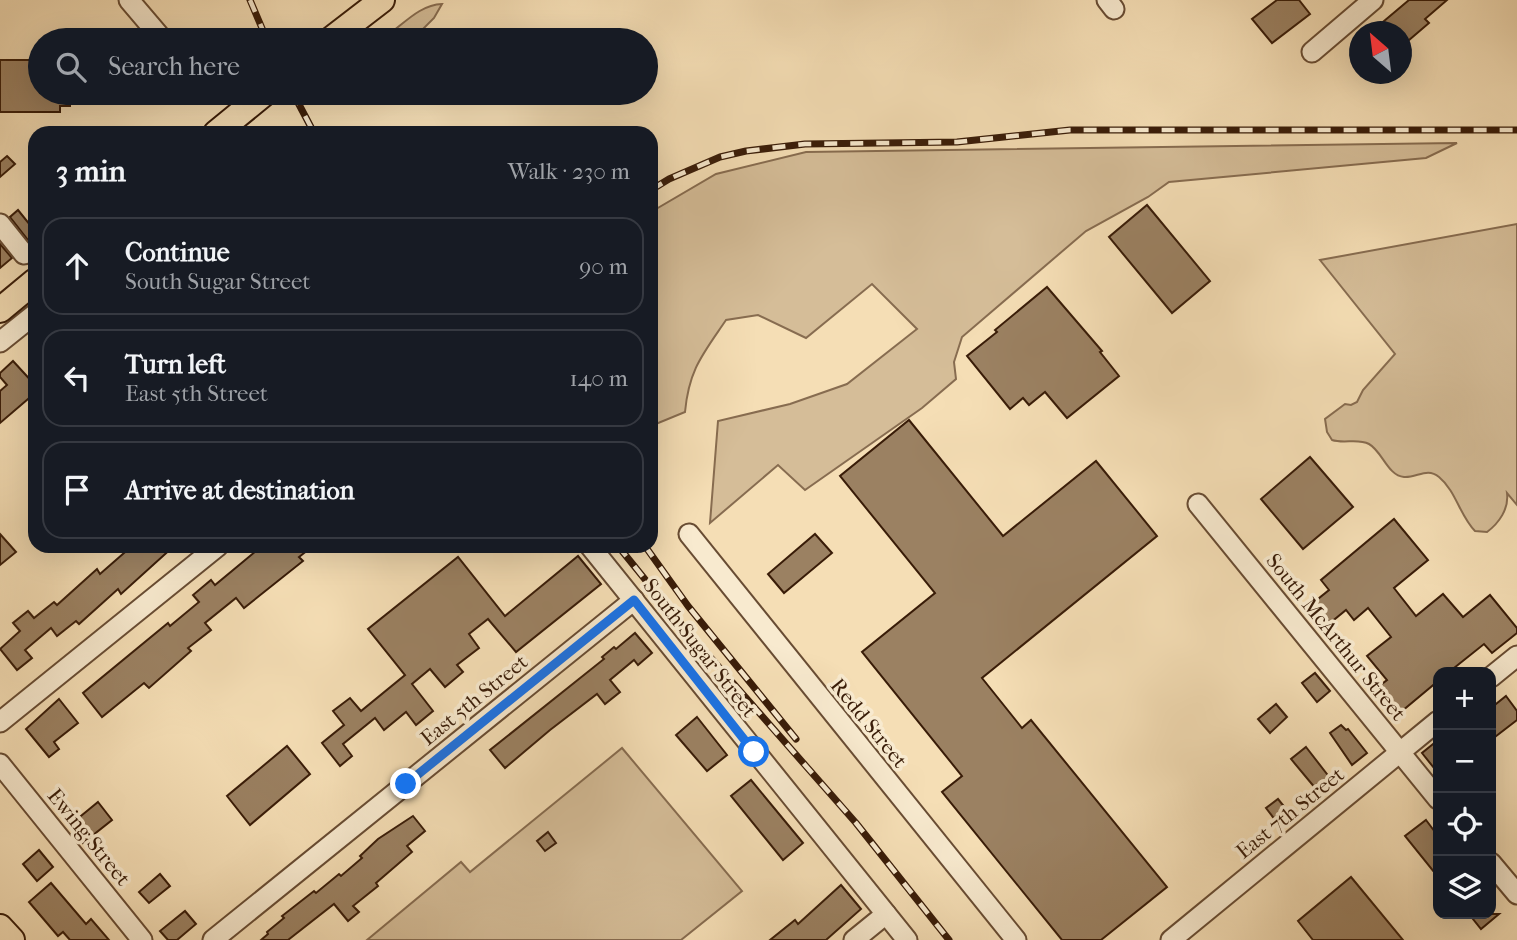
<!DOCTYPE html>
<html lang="en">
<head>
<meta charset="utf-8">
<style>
	body { margin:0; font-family:"IM FELL French Canon",serif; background:#242831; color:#f1f3f6 }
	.controls { position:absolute; right:21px; bottom:21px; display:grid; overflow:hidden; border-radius:14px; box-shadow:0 7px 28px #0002 }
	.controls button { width:63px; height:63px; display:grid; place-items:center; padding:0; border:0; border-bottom:2px solid #363941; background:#171b24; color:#f1f3f6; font:35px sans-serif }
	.compass { position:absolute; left:1349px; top:21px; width:63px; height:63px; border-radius:50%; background:#171b24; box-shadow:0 7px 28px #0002; rotate:332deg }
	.stop { position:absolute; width:21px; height:21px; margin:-16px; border:5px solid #1a73e8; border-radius:50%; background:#fff }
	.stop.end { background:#1a73e8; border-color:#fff; box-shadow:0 2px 7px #0008 }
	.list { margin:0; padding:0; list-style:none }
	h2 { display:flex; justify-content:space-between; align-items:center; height:91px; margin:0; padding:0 28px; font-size:30px }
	h2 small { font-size:23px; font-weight:400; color:#9ea1a6 }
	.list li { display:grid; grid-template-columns:46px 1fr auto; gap:21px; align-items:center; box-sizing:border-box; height:98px; margin:0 14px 14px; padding:0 14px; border:2px solid #363941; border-radius:21px }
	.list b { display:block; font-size:26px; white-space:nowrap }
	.list p { margin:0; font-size:23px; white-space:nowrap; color:#9ea1a6 }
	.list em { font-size:23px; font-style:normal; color:#9ea1a6 }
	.icon { flex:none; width:38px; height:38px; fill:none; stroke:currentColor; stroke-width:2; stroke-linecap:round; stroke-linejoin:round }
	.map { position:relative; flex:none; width:1517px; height:940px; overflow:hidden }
	.search { position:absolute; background:#171b24; box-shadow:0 7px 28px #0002; left:28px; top:28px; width:630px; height:77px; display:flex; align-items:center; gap:18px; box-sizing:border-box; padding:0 24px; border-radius:38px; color:#9ea1a6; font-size:26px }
	.panel { position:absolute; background:#171b24; box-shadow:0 7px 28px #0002; left:28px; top:126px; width:630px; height:427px; border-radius:21px }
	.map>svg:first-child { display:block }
	.green { fill:#d5bd98; stroke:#876c50; stroke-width:2 }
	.building { fill:#9b8162; stroke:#391c08; stroke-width:2 }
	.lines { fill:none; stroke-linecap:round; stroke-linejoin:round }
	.minor-casing { stroke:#684c33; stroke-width:23 }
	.major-casing { stroke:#391c08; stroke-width:28 }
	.minor { stroke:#f8eacf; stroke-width:19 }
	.major { stroke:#f5deb5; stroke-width:24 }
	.rail-casing { stroke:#391c08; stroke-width:7 }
	.rail { stroke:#f8eacf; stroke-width:4.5; stroke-dasharray:13; stroke-linecap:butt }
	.route { stroke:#1a73e8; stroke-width:9 }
	.labels { text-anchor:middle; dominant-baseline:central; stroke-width:7; stroke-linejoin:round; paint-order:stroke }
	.street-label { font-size:21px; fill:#391c08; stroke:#f8eacf }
</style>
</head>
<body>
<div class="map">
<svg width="1517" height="940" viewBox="0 0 1517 940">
	<rect width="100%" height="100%" fill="#f5deb5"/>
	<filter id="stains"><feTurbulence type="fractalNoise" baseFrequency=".00286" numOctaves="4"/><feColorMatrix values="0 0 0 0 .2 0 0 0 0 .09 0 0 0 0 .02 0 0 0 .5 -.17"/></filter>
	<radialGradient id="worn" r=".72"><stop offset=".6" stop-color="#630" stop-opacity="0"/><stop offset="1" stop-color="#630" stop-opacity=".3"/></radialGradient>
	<g class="green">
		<path d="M442 4 434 18 412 40H380C401 28 417 5 442 4Z"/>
		<path d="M316 93H354C339 99 328 106 316 93Z"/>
		<path d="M1457 143 1426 158 1169 182 1148 197 1086 231 962 337 954 362 956 379 922 408 805 490 778 465 710 523 718 421 790 404 847 384 917 329 872 284 806 338 758 315 726 320C703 354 689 369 685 412L651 426V212L716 174 806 152Z"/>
		<path d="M1517 224V505L1507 493C1509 509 1499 523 1487 532L1475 531C1460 516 1456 491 1439 477 1427 467 1417 478 1404 477 1388 476 1382 451 1369 444 1358 438 1344 444 1332 440L1327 432 1325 419 1345 404 1351 405 1357 402 1363 390 1395 354 1320 260Z"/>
		<polygon points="622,748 742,891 681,940 367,940 461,862 470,872"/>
	</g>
	<g class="building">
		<polygon points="1277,0 1299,0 1310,14 1272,43 1252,19"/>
		<polygon points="1409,0 1447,0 1425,19 1429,23 1402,46 1402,32 1371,32"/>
		<polygon points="0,60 31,60 31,64 40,64 40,93 70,93 70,106 60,106 60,112 0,112"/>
		<polygon points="7,156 15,164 0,177 0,162"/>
		<polygon points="1147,205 1210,281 1172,313 1109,237"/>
		<polygon points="18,210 35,231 35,249 10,217"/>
		<polygon points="0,244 12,258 0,268"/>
		<polygon points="1047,287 1102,351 1100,352 1119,376 1067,418 1045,392 1029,405 1023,398 1010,409 967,356 997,332 995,330"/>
		<polygon points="13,361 35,385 35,393 0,423 0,391 7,385 0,377 0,373"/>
		<polygon points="909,420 1003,536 1096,461 1157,536 982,678 1022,728 1031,720 1167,887 1101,940 1062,940 942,792 962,776 862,652 935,593 840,476"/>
		<polygon points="1310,457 1353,507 1303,549 1261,499"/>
		<polygon points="1394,519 1428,560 1394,588 1416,616 1443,594 1463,617 1490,595 1517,628 1517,633 1492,653 1484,644 1449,672 1438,672 1438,681 1396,716 1374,690 1387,680 1367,656 1391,637 1368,608 1354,620 1346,610 1330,623 1313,603 1329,590 1321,580"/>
		<polygon points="0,534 16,552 0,565"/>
		<polygon points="815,534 832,553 784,593 768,574"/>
		<polygon points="132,546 174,546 121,594 118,589 79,624 76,621 57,636 51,628 25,650 32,658 17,670 0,649 20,631 13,623 28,611 34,618 54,602 57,605 97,569 100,574"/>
		<polygon points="262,546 313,546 299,557 303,561 244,608 236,598 205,623 211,630 188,648 191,651 149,688 144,683 102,717 83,693 168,623 170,626 199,602 193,595 211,580 215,585"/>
		<polygon points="578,556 601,584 516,652 488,619 469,634 479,648 457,665 463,672 445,687 430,669 412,684 433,711 416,725 406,712 384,730 375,718 343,744 352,756 340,766 322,743 344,725 333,711 350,698 361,711 405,675 368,629 458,557 505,616"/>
		<polygon points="635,633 652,653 638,665 634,660 610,680 620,692 605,704 597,694 550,730 505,768 490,750 604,659 602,657 614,647 616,649"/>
		<polygon points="1315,673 1330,691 1317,702 1302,683"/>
		<polygon points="1506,696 1517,711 1517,720 1491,740 1491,708"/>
		<polygon points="59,699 78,723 54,742 59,749 49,757 26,729"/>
		<polygon points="1276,704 1287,717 1270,733 1258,719"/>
		<polygon points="697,717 727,755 707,771 676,735"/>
		<polygon points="1341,725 1346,730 1348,729 1367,753 1352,765 1330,733"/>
		<polygon points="1438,740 1438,773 1422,753"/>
		<polygon points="287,746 310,774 250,825 227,796"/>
		<polygon points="1306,747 1330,778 1316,789 1291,759"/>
		<polygon points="751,780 803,843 783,860 731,796"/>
		<polygon points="1278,799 1291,815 1279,825 1266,808"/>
		<polygon points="98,802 112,820 83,843 71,828 79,823 76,820"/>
		<polygon points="413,816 425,831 407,846 412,852 376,883 378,886 353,906 359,912 348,921 334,904 288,940 261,940 268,934 267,932 284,918 282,916 314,891 316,893 339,874 341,876 362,858 360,856 378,839"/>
		<polygon points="1426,820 1438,836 1438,877 1405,836"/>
		<polygon points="548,832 556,843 545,851 537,841"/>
		<polygon points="39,850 53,867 37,881 23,864"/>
		<polygon points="160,874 170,886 149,903 139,892"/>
		<polygon points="1351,877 1403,940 1313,940 1298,921"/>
		<polygon points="51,883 86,924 91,919 109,940 70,940 63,932 58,936 29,902"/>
		<polygon points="841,885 861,909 826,940 770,940 795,920 798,924"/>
		<polygon points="185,911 196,924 177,940 168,940 160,931"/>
		<polygon points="1469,914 1499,914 1481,929"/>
	</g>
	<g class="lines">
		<g class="minor-casing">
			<g id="minor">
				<polyline points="129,0 163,40"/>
				<polyline points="1107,0 1114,9"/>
				<polyline points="1312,52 1373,0"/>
				<polyline points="0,224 24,254"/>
				<polyline points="0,342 35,314"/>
				<polyline points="1198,504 1438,799"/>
				<polyline points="689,534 1016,940"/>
				<polyline points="590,546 907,940"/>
				<polyline points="1491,677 1517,656"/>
				<polyline points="0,722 218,546"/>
				<polyline points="0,764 142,940"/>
				<polyline points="1491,863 1517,894"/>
				<polyline points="213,940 634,600"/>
				<polyline points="854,940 886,914"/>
				<polyline points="1171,940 1438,721"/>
			</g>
		</g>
		<g class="major-casing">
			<g id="major">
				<polyline points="330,40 382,0"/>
				<polyline points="216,133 265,93"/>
				<polyline points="0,310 35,281"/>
				<polyline points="0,927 12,940"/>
			</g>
		</g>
		<use href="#minor" class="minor"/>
		<use href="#major" class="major"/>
		<g class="rail-casing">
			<g id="rail">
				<polyline points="250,0 267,40"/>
				<polyline points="293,93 314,133"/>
				<polyline points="651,190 669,179 720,157 746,151 805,144 957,142 1070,130 1517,130"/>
				<polyline points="618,546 682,625 856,823 949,940"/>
				<polyline points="645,546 688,606 796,739"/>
			</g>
		</g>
		<use href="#rail" class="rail"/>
	</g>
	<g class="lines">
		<polyline class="route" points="406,784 634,600 754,752"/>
	</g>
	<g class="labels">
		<g class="street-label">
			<text transform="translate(1336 637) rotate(51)">South McArthur Street</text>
			<text transform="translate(700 648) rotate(52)">South Sugar Street</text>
			<text transform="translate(474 700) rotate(-39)">East 5th Street</text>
			<text transform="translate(869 723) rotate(51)">Redd Street</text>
			<text transform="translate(1290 813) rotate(-39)">East 7th Street</text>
			<text transform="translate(89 837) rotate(51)">Ewing Street</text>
		</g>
	</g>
	<rect width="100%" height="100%" filter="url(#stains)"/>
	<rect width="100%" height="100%" fill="url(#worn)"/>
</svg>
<div class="controls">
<button>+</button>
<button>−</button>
<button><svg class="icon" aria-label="locate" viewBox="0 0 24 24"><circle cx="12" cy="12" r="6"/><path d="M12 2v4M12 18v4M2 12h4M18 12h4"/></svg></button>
<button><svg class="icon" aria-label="layers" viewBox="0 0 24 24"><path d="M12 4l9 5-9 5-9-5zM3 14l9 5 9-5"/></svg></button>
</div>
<svg class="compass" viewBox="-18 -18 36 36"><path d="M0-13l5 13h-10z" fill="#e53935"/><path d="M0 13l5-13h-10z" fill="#9ea1a6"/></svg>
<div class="stop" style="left:754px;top:752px"></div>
<div class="stop end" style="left:406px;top:784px"></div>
<div class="search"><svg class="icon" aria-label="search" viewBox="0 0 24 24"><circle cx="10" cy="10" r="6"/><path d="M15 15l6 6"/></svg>Search here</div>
<section class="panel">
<h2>3 min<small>Walk · 230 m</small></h2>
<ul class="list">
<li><svg class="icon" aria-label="ahead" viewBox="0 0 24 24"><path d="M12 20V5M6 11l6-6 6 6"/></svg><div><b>Continue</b><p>South Sugar Street</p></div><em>90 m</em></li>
<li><svg class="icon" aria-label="left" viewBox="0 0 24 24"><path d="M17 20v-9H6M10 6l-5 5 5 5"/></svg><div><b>Turn left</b><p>East 5th Street</p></div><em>140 m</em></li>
<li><svg class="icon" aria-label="arrive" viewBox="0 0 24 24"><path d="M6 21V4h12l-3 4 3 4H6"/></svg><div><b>Arrive at destination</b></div></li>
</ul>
</section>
</div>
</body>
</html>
